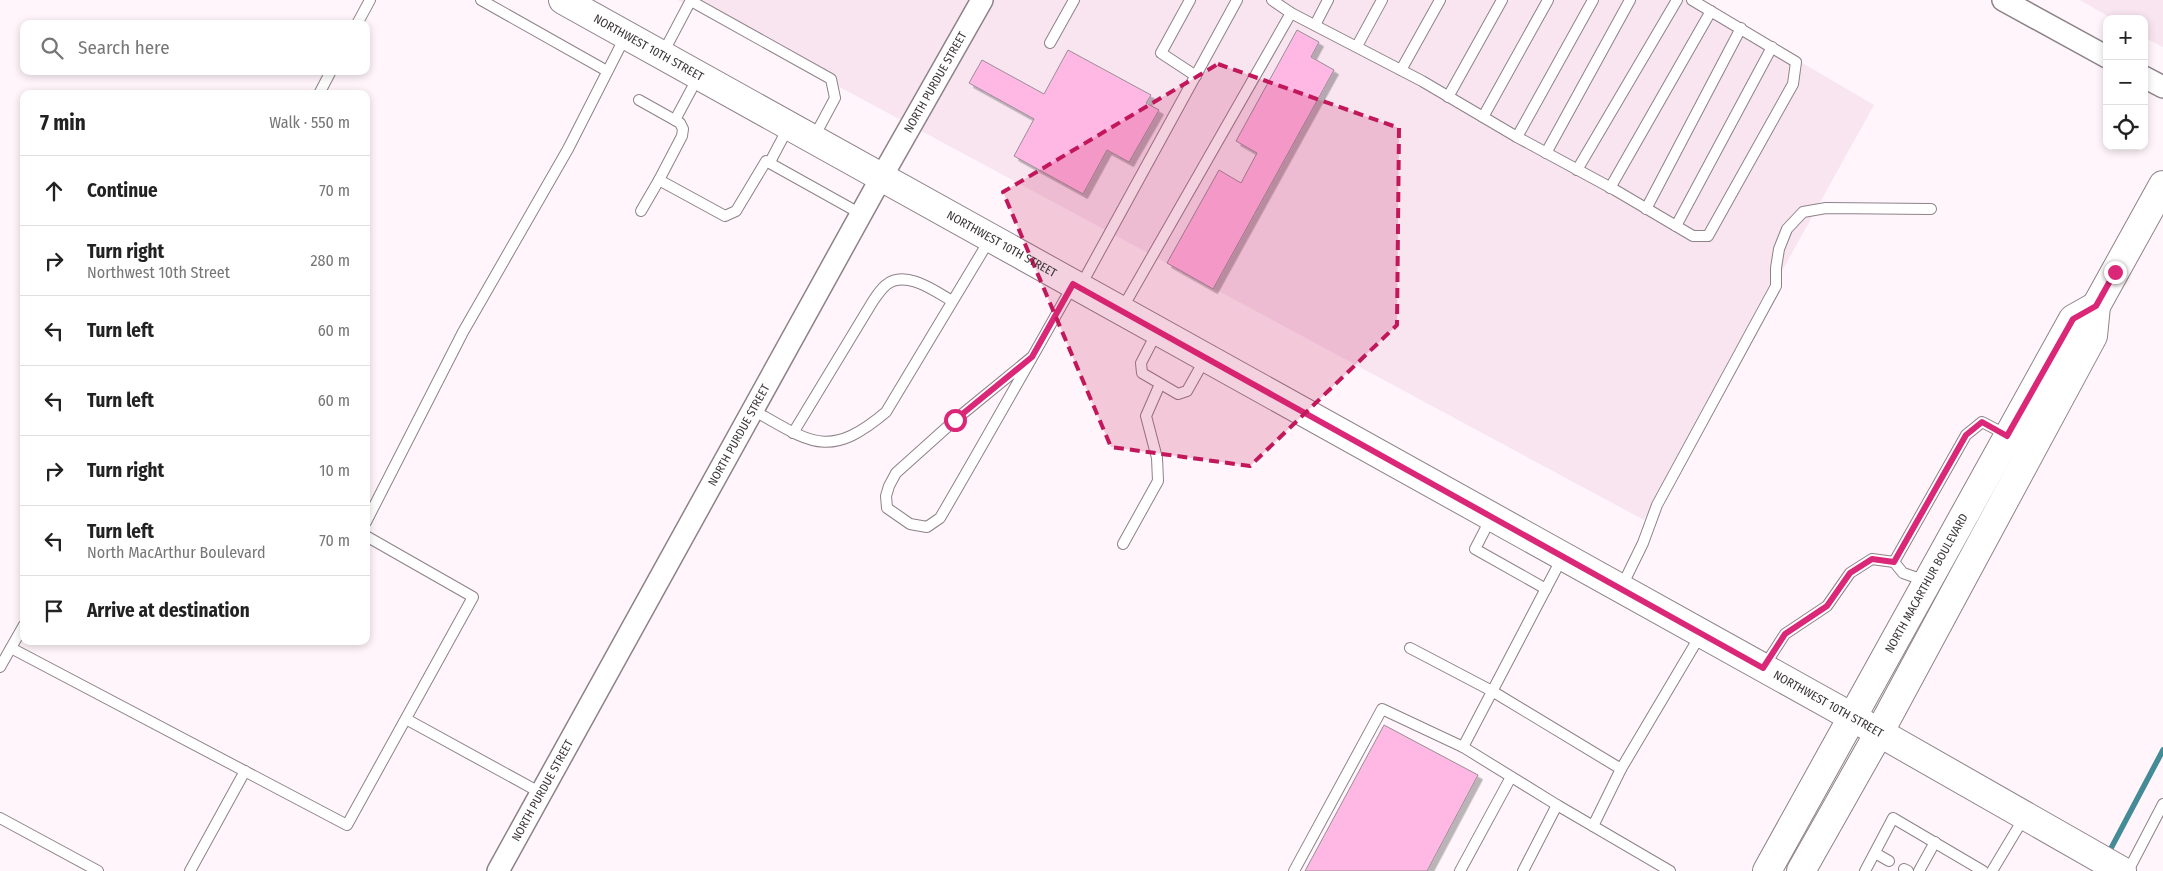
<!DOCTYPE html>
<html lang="en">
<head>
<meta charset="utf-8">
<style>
	body { margin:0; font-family:"Fira Sans Condensed",sans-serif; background:#f6f6f6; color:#222 }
	.controls { position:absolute; right:15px; top:15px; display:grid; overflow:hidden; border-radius:10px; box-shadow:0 2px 8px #0003 }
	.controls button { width:45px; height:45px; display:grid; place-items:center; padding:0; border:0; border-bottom:1px solid #e0e0e0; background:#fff; color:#222; font:25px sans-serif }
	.stop { position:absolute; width:15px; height:15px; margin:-11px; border:4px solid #db2777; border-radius:50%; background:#fff }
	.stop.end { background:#db2777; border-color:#fff; box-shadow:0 1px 5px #0008 }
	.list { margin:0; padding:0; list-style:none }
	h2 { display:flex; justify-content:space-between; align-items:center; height:65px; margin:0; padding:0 20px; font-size:21px }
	h2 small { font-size:16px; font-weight:400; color:#767676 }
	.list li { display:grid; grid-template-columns:32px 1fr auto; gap:15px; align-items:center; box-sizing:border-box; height:70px; padding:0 20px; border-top:1px solid #e0e0e0 }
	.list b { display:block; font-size:19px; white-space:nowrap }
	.list p { margin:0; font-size:16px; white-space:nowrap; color:#767676 }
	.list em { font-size:16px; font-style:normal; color:#767676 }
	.icon { flex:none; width:28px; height:28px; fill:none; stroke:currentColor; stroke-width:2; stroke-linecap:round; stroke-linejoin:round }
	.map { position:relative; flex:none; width:2163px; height:871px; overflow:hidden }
	.search { position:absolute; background:#fff; box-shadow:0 2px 8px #0003; left:20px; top:20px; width:350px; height:55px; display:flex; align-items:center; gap:12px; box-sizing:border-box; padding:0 18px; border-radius:10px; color:#767676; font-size:19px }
	.panel { position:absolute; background:#fff; box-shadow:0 2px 8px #0003; left:20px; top:90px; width:350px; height:555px; border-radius:10px }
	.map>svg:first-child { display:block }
	.built { fill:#f8e5f0 }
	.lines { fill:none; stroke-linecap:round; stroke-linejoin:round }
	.stream { stroke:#438c97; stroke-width:5.5 }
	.building { fill:#ffb8e3; stroke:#988d94; filter:url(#shadow) }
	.lane-casing { stroke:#8d8288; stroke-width:12 }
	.street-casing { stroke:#8d8288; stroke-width:24 }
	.secondary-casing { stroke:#8d8288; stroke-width:30 }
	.lane { stroke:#fff; stroke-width:10 }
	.street { stroke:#fff; stroke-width:21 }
	.secondary { stroke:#fff; stroke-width:28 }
	.route { stroke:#db2777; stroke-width:6 }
	.marked { fill:#c2185b; fill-opacity:0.2; stroke:#c2185b; stroke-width:4; stroke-dasharray:10 6; stroke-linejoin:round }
	.labels { text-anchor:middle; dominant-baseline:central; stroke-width:4.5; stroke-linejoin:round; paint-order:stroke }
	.street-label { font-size:12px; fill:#3b3639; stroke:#fff }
</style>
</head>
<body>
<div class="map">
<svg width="2163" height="871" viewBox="0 0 2163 871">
	<defs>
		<filter id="shadow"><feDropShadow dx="4.5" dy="4.5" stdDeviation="0" flood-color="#0004"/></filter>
	</defs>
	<rect width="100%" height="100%" fill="#fff5fa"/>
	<g class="built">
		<polygon points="678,0 1695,0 1874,105 1644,520"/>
		<polygon points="2080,0 2163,0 2163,47 2144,37 2144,19 2113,19"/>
	</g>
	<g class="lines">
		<polyline class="stream" points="2108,854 2163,750"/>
	</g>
	<g class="building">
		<polygon points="1297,30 1319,42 1311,57 1334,70 1213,289 1167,263 1219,170 1241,183 1257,153 1236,141"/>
		<polygon points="1068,50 1151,95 1146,103 1159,110 1129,162 1107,150 1083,194 1014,156 1034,119 969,83 982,60 1044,94"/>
		<polygon points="1384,725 1478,775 1427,871 1305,871"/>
	</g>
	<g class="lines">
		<g class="lane-casing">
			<g id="lane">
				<polyline points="481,0 607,71"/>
				<polyline points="1190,0 1161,53 1196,76"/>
				<polyline points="1272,0 1291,13 1422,81 1517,137 1615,190 1693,236 1708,236 1793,84 1796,62 1692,0"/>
				<polyline points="691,1 831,79 835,98 813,139"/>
				<polyline points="357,24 370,0"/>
				<polyline points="1315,25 1328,0"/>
				<polyline points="1050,43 1074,0"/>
				<polyline points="1357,46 1382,0"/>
				<polyline points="662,55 691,0"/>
				<polyline points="1401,70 1440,0"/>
				<polyline points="319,94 331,71"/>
				<polyline points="1448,97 1502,0"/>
				<polyline points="639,100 680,123 683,129 682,136 659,180 725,216 736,211 766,161 861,214"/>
				<polyline points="1483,117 1548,0"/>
				<polyline points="675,120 698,77"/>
				<polyline points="1517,137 1593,0"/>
				<polyline points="1546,153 1630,0"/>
				<polyline points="770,162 789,126"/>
				<polyline points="1577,170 1677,0"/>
				<polyline points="1610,188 1711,11"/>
				<polyline points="1646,209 1741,28"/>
				<polyline points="641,211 659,180"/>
				<polyline points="1676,226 1772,47"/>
				<polyline points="1080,287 1237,0"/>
				<polyline points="1122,309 1291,13"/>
				<polyline points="1157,332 1141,363 1142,373 1178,394 1187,391 1205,359"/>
				<path d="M1032 357 955 420 896 473 889 486 886 496 887 508 910 524 927 527 940 518C985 441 1029 363 1073 285"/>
				<path d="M753 410C811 443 829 460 886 412L990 239"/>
				<path d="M793 433 873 301C877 295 881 289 886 285 905 269 935 291 952 301"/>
				<polyline points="1491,518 1475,549 1546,589"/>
				<polyline points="366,522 463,332 568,149 626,35"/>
				<polyline points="1123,544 1158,481 1157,458 1146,416 1160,384"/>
				<polyline points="1926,581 1903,573 1894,562 1966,435 1982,422 2007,435"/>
				<polyline points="1621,588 1643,543 1657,505 1776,286 1776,268 1779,249 1787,229 1803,212 1826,208 1931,209"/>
				<polyline points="11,648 347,825 473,597 366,536"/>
				<polyline points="1410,648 1492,691 1621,769 1593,826"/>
				<polyline points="0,667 24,625"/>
				<polyline points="1763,668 1785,634 1827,606 1850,573 1872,559 1894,562"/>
				<polyline points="406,719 541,793"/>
				<polyline points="1463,747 1562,558"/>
				<polyline points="1621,769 1701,634"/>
				<polyline points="0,818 98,871"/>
				<polyline points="1875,853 1889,861"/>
				<polyline points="1904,869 1908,871"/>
				<polyline points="190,871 245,771"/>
				<polyline points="1294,871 1382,709 1463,747 1557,805 1670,871"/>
				<polyline points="1460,871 1511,777"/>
				<polyline points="1523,871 1557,805"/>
				<polyline points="1865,871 1893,818 1983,871"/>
				<polyline points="1919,871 1935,842"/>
				<polyline points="1992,871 2025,816"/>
				<polyline points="2128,871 2163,804"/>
			</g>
		</g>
		<g class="street-casing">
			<g id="street">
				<polyline points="2003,0 2107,57"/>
				<polyline points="2144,77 2163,87"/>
				<path id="s1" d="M498 871 881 178 982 0"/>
			</g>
		</g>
		<g class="secondary-casing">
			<g id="secondary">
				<path id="s2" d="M563 0 1852 717 2122 871"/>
				<path id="s3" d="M1767 871 2073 319 2096 306"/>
				<polyline points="1801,871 1879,733 2093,336 2096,306 2163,185"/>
			</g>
		</g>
		<use href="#lane" class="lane"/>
		<use href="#street" class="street"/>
		<use href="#secondary" class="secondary"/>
	</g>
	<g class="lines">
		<polyline class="route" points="955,420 1032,357 1073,284 1763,668 1785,634 1827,606 1850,573 1872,559 1894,562 1966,435 1982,422 2007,436 2073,319 2096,306 2115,272"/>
	</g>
	<path class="marked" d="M1218 64 1399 128 1397 325 1250 466 1111 447 1003 192Z"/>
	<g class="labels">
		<g class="street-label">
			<text stroke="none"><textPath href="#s2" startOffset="98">NORTHWEST 10TH STREET</textPath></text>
			<text stroke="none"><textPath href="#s1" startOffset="902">NORTH PURDUE STREET</textPath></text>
			<text stroke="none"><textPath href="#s2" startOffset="502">NORTHWEST 10TH STREET</textPath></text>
			<text stroke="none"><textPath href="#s1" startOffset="498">NORTH PURDUE STREET</textPath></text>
			<text stroke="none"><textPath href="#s3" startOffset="329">NORTH MACARTHUR BOULEVARD</textPath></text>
			<text stroke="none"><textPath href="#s2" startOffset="1448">NORTHWEST 10TH STREET</textPath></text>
			<text stroke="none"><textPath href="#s1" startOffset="92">NORTH PURDUE STREET</textPath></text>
		</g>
	</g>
</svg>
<div class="controls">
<button>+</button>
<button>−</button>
<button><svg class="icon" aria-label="locate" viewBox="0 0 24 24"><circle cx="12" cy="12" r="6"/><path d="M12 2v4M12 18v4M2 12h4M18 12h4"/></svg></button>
</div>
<div class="stop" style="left:955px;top:420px"></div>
<div class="stop end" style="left:2115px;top:272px"></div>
<div class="search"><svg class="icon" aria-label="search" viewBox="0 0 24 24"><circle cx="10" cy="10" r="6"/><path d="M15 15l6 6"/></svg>Search here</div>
<section class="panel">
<h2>7 min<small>Walk · 550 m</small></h2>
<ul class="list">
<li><svg class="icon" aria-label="ahead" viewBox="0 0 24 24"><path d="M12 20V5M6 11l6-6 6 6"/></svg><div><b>Continue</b></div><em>70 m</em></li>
<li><svg class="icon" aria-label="right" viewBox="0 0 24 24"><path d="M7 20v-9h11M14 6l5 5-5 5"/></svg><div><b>Turn right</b><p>Northwest 10th Street</p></div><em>280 m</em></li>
<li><svg class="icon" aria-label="left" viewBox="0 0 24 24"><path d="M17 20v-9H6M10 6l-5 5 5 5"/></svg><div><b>Turn left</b></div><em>60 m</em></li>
<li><svg class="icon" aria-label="left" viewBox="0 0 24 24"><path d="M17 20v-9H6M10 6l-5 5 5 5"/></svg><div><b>Turn left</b></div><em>60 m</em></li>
<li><svg class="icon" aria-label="right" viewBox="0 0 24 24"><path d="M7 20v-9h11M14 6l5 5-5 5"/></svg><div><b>Turn right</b></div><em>10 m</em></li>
<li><svg class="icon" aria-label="left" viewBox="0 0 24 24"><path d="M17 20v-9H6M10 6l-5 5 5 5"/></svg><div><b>Turn left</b><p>North MacArthur Boulevard</p></div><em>70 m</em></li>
<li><svg class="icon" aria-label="arrive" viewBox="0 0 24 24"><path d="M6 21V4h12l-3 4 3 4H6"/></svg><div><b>Arrive at destination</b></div></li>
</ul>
</section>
</div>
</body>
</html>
